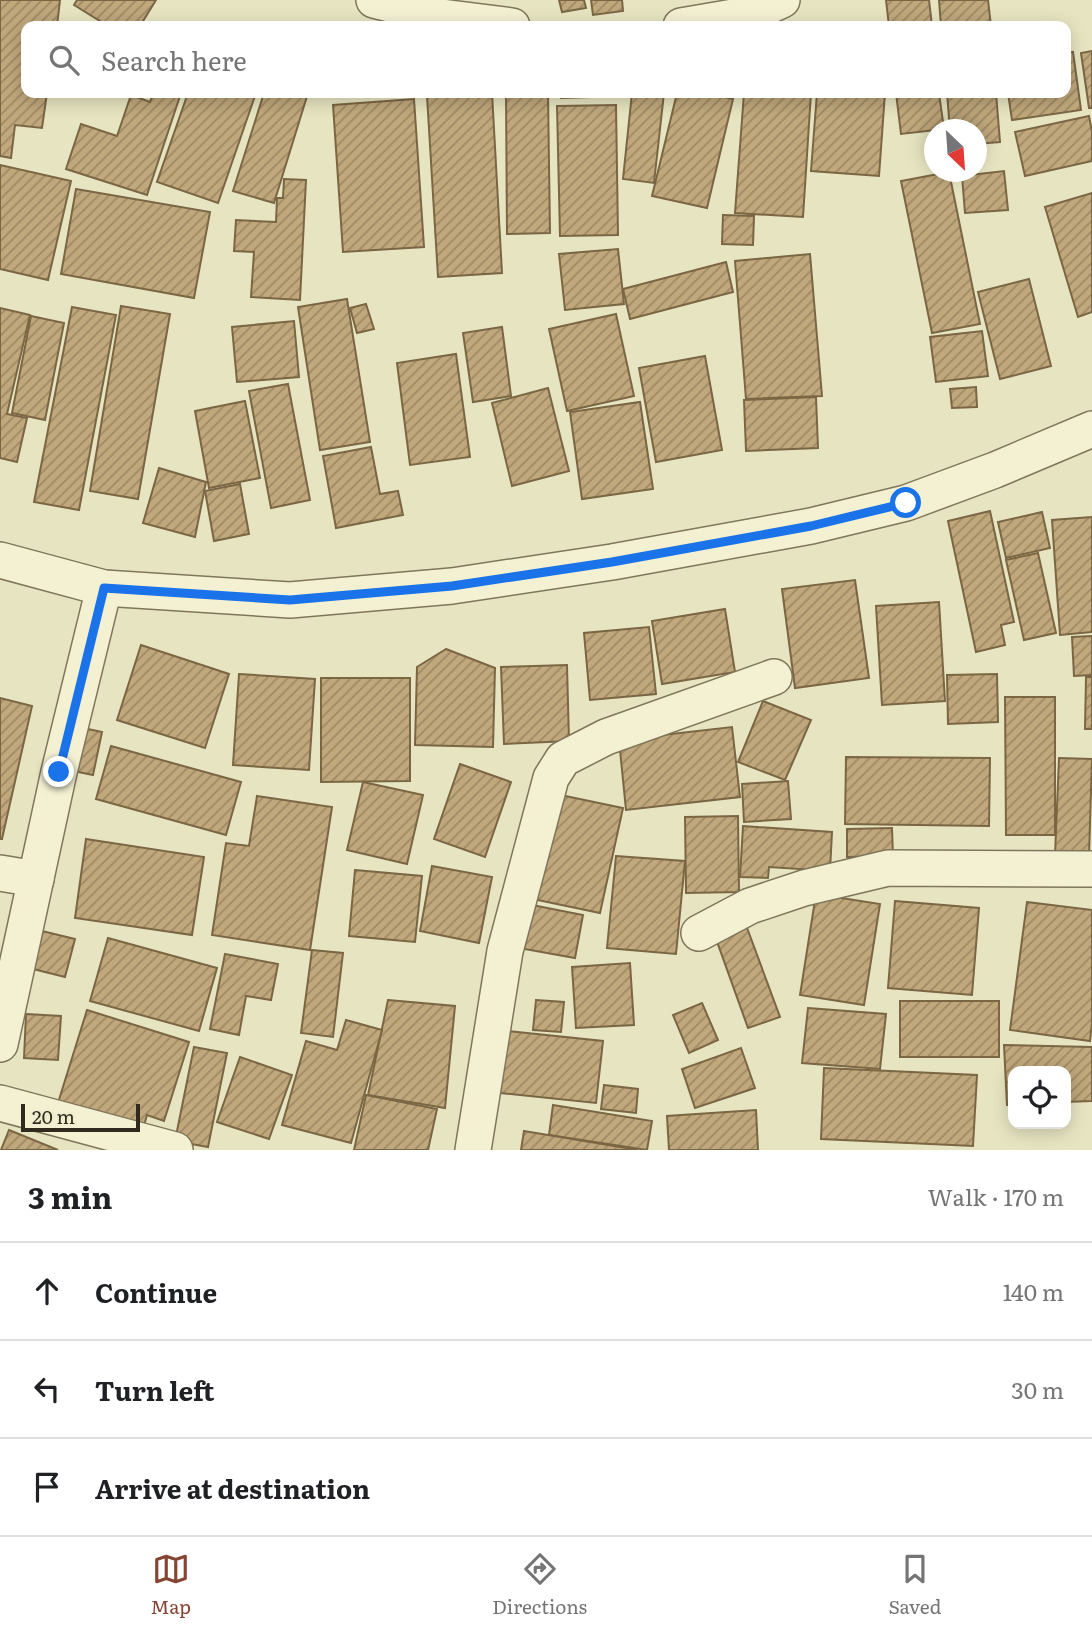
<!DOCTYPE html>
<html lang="en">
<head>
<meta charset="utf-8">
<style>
	body { margin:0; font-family:Literata,serif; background:#f6f6f6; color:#202124 }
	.controls { position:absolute; right:21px; bottom:21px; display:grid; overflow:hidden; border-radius:14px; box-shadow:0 4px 18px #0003 }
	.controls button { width:63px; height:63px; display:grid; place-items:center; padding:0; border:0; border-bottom:2px solid #e0e0e0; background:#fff; color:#202124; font:35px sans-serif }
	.compass { position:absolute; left:924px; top:119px; width:63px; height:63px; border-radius:50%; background:#fff; box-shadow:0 4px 18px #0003; rotate:155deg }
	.scale { position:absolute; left:21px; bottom:18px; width:119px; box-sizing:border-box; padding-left:7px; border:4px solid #302b1d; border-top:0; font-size:19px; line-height:24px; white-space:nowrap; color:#302b1d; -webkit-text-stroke:5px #f0eed0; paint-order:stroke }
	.stop { position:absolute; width:21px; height:21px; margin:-16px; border:5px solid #1a73e8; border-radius:50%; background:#fff }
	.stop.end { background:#1a73e8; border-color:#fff; box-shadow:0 2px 7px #0008 }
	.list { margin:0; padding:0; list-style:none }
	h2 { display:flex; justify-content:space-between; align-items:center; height:91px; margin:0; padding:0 28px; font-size:30px }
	h2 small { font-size:23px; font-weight:400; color:#757577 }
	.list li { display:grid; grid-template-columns:46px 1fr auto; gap:21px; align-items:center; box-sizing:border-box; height:98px; padding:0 28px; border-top:2px solid #e0e0e0 }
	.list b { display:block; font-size:26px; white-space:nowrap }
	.list em { font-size:23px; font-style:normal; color:#757577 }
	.icon { flex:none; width:38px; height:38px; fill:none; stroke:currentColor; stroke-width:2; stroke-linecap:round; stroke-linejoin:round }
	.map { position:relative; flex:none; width:1092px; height:1150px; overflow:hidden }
	.search { position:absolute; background:#fff; box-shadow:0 4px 18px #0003; left:21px; right:21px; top:21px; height:77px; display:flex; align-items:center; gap:18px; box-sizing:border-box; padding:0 24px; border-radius:14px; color:#757577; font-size:26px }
	.sheet { height:385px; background:#fff }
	nav { display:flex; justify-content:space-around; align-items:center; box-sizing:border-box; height:98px; border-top:2px solid #e0e0e0; background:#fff; font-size:19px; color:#757577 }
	nav a { display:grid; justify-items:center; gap:4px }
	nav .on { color:#864533 }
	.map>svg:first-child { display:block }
	.building { fill:url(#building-hatch); stroke:#7b6644; stroke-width:2 }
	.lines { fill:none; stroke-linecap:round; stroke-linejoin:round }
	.street-casing { stroke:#7f765b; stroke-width:38 }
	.street { stroke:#f4f1d3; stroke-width:35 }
	.route { stroke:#1a73e8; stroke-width:9 }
</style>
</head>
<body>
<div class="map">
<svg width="1092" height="1150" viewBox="0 0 1092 1150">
	<defs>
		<pattern id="building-hatch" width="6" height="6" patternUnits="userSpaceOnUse" patternTransform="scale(1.75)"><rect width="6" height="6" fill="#c1a87c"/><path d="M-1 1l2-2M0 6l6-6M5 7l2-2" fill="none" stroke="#9d8965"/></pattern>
	</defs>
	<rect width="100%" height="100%" fill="#e7e5c1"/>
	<g class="building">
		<polygon points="0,0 60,0 57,26 26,26 26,93 47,93 42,128 15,125 11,158 0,156"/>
		<polygon points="77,0 156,0 140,26 108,26 74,5"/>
		<polygon points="559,0 584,0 586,8 562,12"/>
		<polygon points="591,0 622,0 623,11 593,15"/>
		<polygon points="886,0 929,0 932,26 889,26"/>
		<polygon points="939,0 988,0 991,26 941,26"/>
		<polygon points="1092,51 1092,108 1089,108 1081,53"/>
		<polygon points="1073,52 1081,110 1012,120 1008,93 1066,93 1066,53"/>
		<polygon points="153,93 181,93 147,195 66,169 81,124 117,136 131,95 150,102"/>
		<polygon points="188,93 256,93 218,203 157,182"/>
		<polygon points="264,93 308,93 274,203 233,191"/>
		<polygon points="492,93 502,273 438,277 427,96"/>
		<polygon points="506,93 548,93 550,233 507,234"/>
		<polygon points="561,93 621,93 621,96 561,98"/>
		<polygon points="632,93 664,93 654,183 623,179"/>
		<polygon points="677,93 707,93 733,99 707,208 652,196"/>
		<polygon points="744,93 811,93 803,217 735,213"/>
		<polygon points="817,93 885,93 879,176 811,171"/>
		<polygon points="896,93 939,93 944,129 901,134"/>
		<polygon points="947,93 996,93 1000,142 976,144 976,130 950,130"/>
		<polygon points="414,99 424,247 343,252 333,105"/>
		<polygon points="616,105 618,235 560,236 557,106"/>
		<polygon points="1089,116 1092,132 1092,161 1025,176 1015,132"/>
		<polygon points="0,165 71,181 48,280 0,269"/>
		<polygon points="1004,171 1008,210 965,213 962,176"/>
		<polygon points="949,172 980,324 932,333 901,181"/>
		<polygon points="284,179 306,180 300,300 251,297 254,252 234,251 236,220 276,222 277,198 283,198"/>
		<polygon points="76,189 210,212 194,298 61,274"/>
		<polygon points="1092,193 1092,312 1078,317 1045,207"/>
		<polygon points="723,215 754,216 753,245 722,244"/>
		<polygon points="618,249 624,304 565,310 559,254"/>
		<polygon points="810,254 822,396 746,399 735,261"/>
		<polygon points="726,262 733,292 630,319 623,289"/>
		<polygon points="1029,279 1051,366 1000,379 978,292"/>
		<polygon points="347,299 370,442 320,450 298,307"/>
		<polygon points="366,304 374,329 357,333 350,308"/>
		<polygon points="121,306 170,314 138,499 90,491"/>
		<polygon points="72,307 116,315 79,510 34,502"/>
		<polygon points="0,308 30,315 7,414 27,418 17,462 0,458"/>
		<polygon points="616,314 634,396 567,411 549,329"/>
		<polygon points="31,316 64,323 45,420 12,413"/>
		<polygon points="294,321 299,377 237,382 232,327"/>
		<polygon points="502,327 511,396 473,402 463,333"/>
		<polygon points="982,331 988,376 936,382 930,337"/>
		<polygon points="456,354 470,457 410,465 397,363"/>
		<polygon points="705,356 722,450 656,462 639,368"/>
		<polygon points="288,384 310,500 271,508 249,391"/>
		<polygon points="976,387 977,407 952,408 950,389"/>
		<polygon points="548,388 569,471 512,486 492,403"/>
		<polygon points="816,397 818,448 746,451 744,400"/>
		<polygon points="245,401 260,478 209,488 195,411"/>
		<polygon points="640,402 653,489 582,499 570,412"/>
		<polygon points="371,447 380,494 398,491 403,515 336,528 323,456"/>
		<polygon points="159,468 206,482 195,537 143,523"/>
		<polygon points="240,484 249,534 214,541 205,491"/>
		<polygon points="990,511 1014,622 1001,625 1005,645 976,652 948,521"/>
		<polygon points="1042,512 1050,548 1006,558 998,522"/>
		<polygon points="1092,517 1092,632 1060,635 1052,520"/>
		<polygon points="1038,553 1056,633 1024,640 1006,560"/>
		<polygon points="855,580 869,678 795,688 782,589"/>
		<polygon points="939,602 945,701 882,705 876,606"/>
		<polygon points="725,609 735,672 662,684 652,621"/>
		<polygon points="649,627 656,694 590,700 584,633"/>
		<polygon points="1092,636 1092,675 1074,676 1072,637"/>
		<polygon points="141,645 229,674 205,748 117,720"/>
		<polygon points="446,649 495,668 493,747 415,745 417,667"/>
		<polygon points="567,665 569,741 504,744 501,667"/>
		<polygon points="239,674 315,679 309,770 233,765"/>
		<polygon points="997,674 998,722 948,724 947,675"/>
		<polygon points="1086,677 1092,677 1092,729 1085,729"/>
		<polygon points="321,678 410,678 410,781 321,782"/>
		<polygon points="1005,697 1055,697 1055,835 1006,835"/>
		<polygon points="0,698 32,706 2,839 0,839"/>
		<polygon points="763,701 811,720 785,780 738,762"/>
		<polygon points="74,726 102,732 93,775 64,769"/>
		<polygon points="732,727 740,797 626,810 619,740"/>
		<polygon points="111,746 241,782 226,835 96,799"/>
		<polygon points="846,757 990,758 989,826 845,824"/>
		<polygon points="1059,758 1092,759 1089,856 1055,855"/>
		<polygon points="460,764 511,782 485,857 434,839"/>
		<polygon points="788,781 791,819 744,822 742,784"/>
		<polygon points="363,782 423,795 407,864 347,850"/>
		<polygon points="551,793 623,808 600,913 528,898"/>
		<polygon points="257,796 332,807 310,950 212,935 226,843 249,846"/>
		<polygon points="738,816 739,892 686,893 685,817"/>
		<polygon points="743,826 832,832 830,871 769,867 768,878 740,877"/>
		<polygon points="892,828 893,856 847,857 847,829"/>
		<polygon points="86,839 204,857 192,935 75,918"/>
		<polygon points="616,856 685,861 676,954 607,948"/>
		<polygon points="432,866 492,877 479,943 420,931"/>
		<polygon points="355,870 422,876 415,942 349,936"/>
		<polygon points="816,894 880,904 864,1005 800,995"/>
		<polygon points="895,901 979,908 972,995 888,988"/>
		<polygon points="1027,902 1092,910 1092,1023 1090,1041 1010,1030"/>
		<polygon points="527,904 583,915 575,958 519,948"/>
		<polygon points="746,925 780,1017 748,1028 715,936"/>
		<polygon points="42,931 75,939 65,977 33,969"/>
		<polygon points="108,938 217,968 199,1031 90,1001"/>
		<polygon points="312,950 343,953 333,1037 301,1033"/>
		<polygon points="225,954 278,964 271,1000 246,996 239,1035 210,1029"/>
		<polygon points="630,963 634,1025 576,1028 572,967"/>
		<polygon points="388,1000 455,1006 445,1108 368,1095"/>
		<polygon points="536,1000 564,1002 561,1032 533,1030"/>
		<rect x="900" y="1001" width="99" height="56"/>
		<polygon points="702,1003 718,1040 689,1053 673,1015"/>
		<polygon points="808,1008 886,1014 880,1069 802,1063"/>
		<polygon points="87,1010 189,1042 164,1121 147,1115 142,1133 57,1106"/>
		<polygon points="26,1014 61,1016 58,1060 24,1058"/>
		<polygon points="346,1020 382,1030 351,1143 282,1125 306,1041 337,1050"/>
		<polygon points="507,1031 603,1041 596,1103 500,1093"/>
		<polygon points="1004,1045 1092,1047 1092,1101 1066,1102 1066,1071 1013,1071 1013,1105 1007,1105"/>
		<polygon points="194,1047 227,1053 208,1147 175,1141"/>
		<polygon points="741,1048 755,1088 695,1108 682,1069"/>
		<polygon points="240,1057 292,1075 269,1139 217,1122"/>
		<polygon points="824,1068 977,1075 973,1146 821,1139"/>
		<polygon points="604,1085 638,1089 636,1113 601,1109"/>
		<polygon points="366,1095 437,1109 428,1150 354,1150"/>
		<polygon points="553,1105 652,1121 647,1150 549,1135"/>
		<polygon points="756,1110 758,1150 669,1150 667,1116"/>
		<polygon points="9,1130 58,1150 1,1150"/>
		<polygon points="524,1131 638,1150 521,1150"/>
	</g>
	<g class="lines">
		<g class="street-casing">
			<g id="street">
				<polyline points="374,0 441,17 512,26"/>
				<polyline points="681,26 751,14 782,0"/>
				<polyline points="0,560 104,588 290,600 452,586 612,562 811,526 906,503 995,470 1092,429"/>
				<polyline points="0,873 36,879"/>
				<polyline points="699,933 750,906 804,888 888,868 1092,869"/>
				<polyline points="0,1044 59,772 104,588"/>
				<polyline points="0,1103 175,1150"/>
				<polyline points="473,1150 505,951 551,778 563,759 606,737 774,677"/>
			</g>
		</g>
		<use href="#street" class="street"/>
	</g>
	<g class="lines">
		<polyline class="route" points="59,772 104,588 290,600 452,586 612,562 811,526 906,503"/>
	</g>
</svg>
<div class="controls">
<button><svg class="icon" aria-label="locate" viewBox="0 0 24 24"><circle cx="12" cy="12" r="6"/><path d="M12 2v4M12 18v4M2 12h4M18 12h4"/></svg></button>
</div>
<svg class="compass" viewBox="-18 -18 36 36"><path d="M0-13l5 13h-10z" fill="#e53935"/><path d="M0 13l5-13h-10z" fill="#757577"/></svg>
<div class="scale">20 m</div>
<div class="stop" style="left:906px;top:503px"></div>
<div class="stop end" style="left:59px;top:772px"></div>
<div class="search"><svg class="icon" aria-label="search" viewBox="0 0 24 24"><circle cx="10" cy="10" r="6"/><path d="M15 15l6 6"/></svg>Search here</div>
</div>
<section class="sheet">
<h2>3 min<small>Walk · 170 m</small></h2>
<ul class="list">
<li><svg class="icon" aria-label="ahead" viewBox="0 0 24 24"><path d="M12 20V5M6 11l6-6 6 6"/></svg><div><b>Continue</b></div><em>140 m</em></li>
<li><svg class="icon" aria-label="left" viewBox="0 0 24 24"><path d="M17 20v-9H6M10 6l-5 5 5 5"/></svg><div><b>Turn left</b></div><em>30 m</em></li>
<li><svg class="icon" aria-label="arrive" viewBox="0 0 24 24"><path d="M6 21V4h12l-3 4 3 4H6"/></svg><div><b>Arrive at destination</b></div></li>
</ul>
</section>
<nav>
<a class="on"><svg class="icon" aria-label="map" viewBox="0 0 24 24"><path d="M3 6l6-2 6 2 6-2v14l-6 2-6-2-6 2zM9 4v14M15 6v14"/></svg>Map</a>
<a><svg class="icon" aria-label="directions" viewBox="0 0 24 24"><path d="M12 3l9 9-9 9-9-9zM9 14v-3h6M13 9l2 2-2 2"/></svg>Directions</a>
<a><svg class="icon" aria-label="saved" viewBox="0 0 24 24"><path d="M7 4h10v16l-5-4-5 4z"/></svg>Saved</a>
</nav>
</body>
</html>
